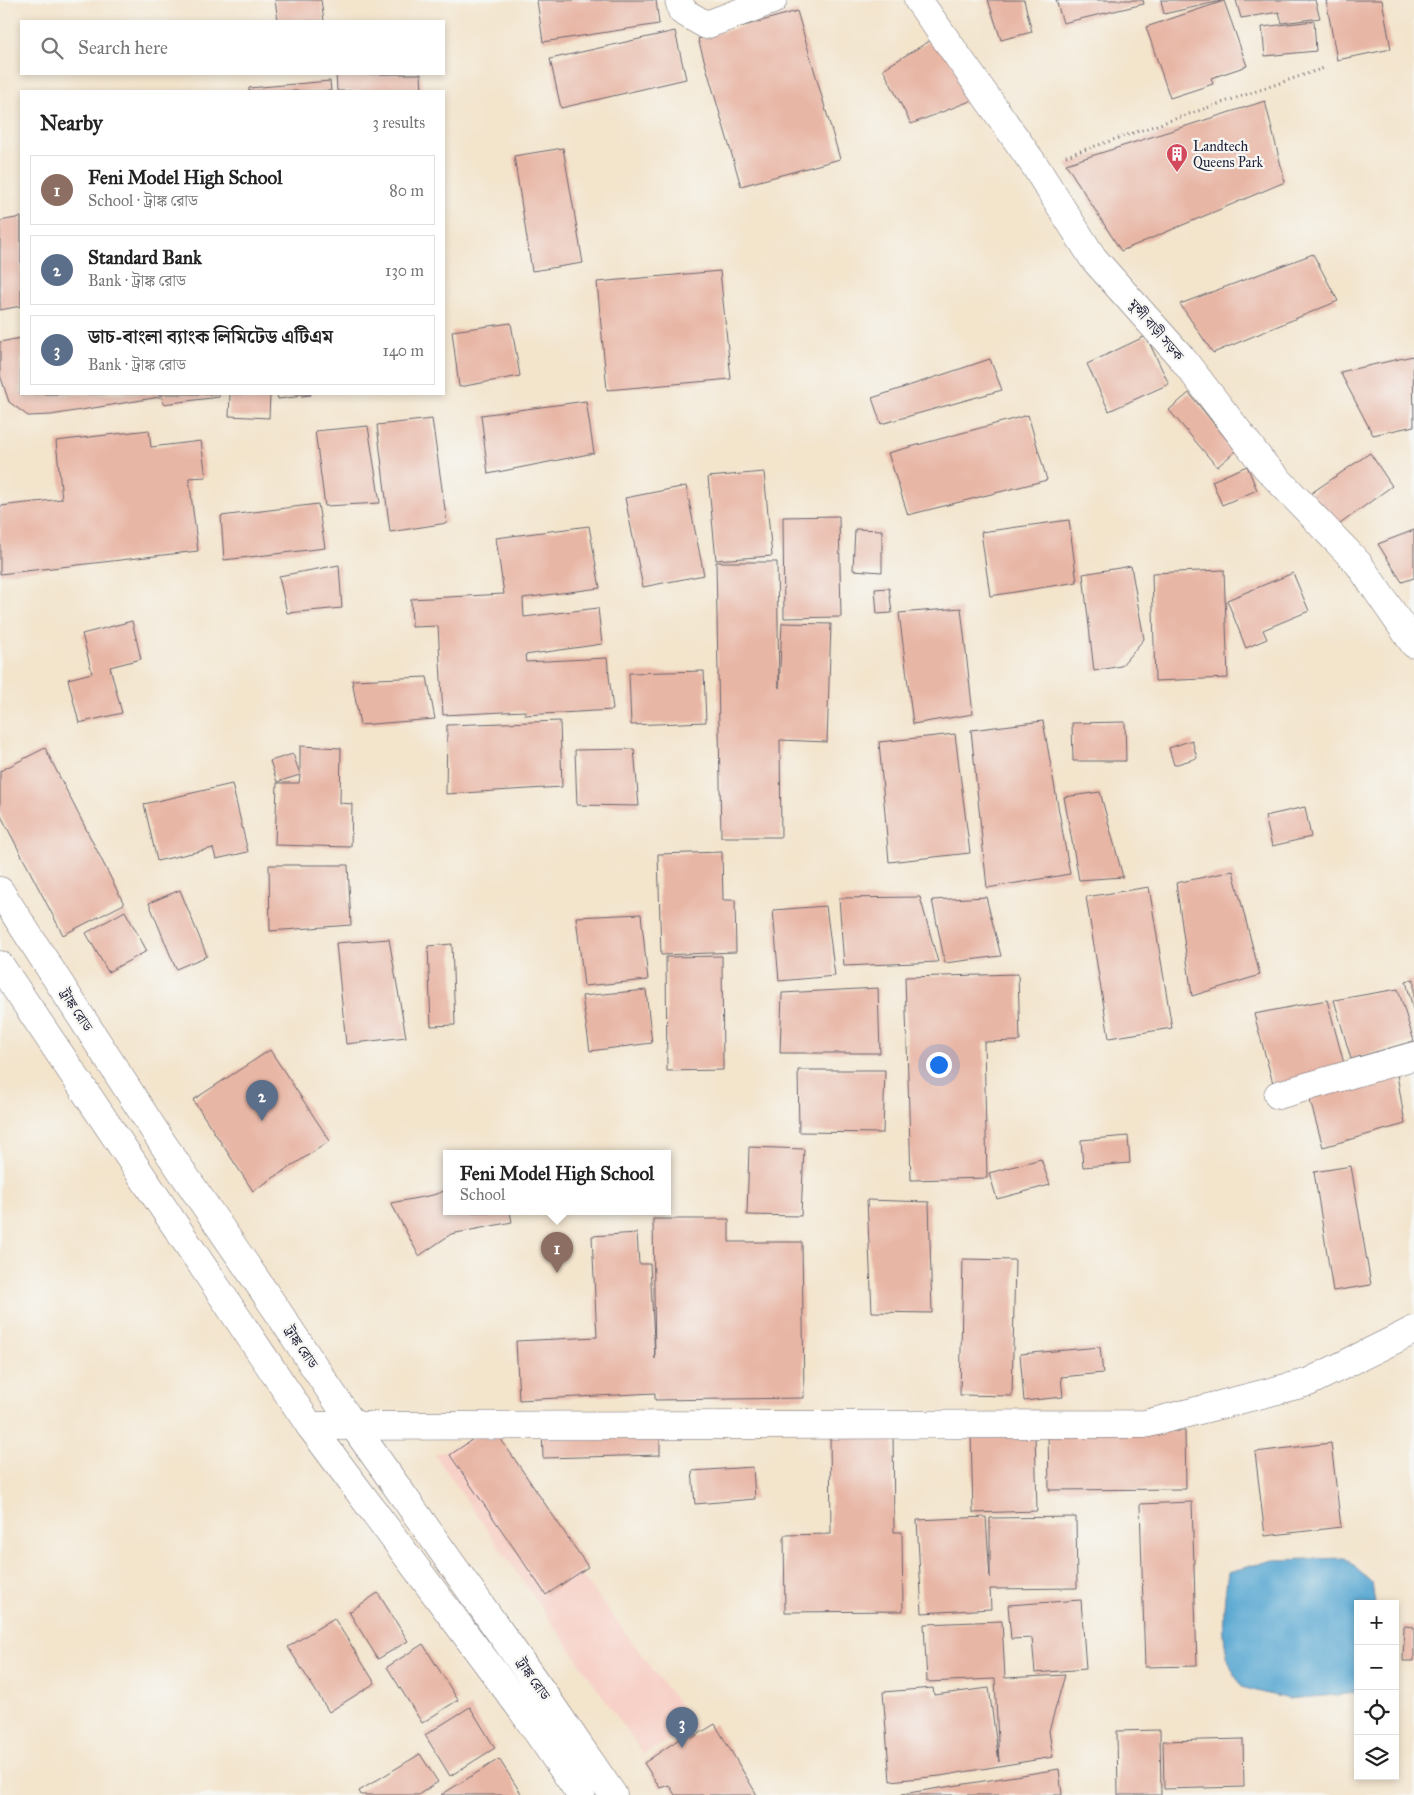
<!DOCTYPE html>
<html lang="en">
<head>
<meta charset="utf-8">
<style>
	body { margin:0; font-family:"IM FELL Great Primer","Noto Serif Bengali",serif; background:#f6f6f6; color:#222 }
	.controls { position:absolute; right:15px; bottom:15px; display:grid; overflow:hidden; border-radius:0px; box-shadow:0 2px 8px #0003 }
	.controls button { width:45px; height:45px; display:grid; place-items:center; padding:0; border:0; border-bottom:1px solid #e0e0e0; background:#fff; color:#222; font:25px sans-serif }
	.you { position:absolute; left:938px; top:1064px; width:18px; height:18px; margin:-12px; border:4px solid #fff; border-radius:50%; background:#1a73e8; box-shadow:0 0 0 8px #1a73e833 }
	.badge { display:grid; place-items:center; width:32px; height:32px; border-radius:50%; background:#1a73e8; color:#fff; font-size:16px; font-weight:700 }
	.pin { position:absolute; translate:-50% -41px; filter:drop-shadow(0 1px 2px #0008) }
	.pin::after { content:''; position:absolute; top:26px; width:18px; height:15px; background:inherit; clip-path:polygon(0 0,100% 0,50% 100%) }
	.popup { position:absolute; left:443px; top:1150px; width:228px; height:65px; box-sizing:border-box; display:grid; place-content:center; border-radius:0px; background:#fff; filter:drop-shadow(0 1px 4px #0005); font-size:16px; white-space:nowrap; color:#767676 }
	.popup b { font-size:19px; color:#222 }
	.popup::after { content:''; position:absolute; left:50%; top:100%; margin-left:-10px; border:10px solid transparent; border-top-color:#fff }
	.list { margin:0; padding:0; list-style:none }
	h2 { display:flex; justify-content:space-between; align-items:center; height:65px; margin:0; padding:0 20px; font-size:21px }
	h2 small { font-size:16px; font-weight:400; color:#767676 }
	.list li { display:grid; grid-template-columns:32px 1fr auto; gap:15px; align-items:center; box-sizing:border-box; height:70px; margin:0 10px 10px; padding:0 10px; border:1px solid #e0e0e0; border-radius:0px }
	.list b { display:block; font-size:19px; white-space:nowrap }
	.list p { margin:0; font-size:16px; white-space:nowrap; color:#767676 }
	.list em { font-size:16px; font-style:normal; color:#767676 }
	.icon { flex:none; width:28px; height:28px; fill:none; stroke:currentColor; stroke-width:2; stroke-linecap:round; stroke-linejoin:round }
	.map { position:relative; flex:none; width:1414px; height:1795px; overflow:hidden }
	.search { position:absolute; background:#fff; box-shadow:0 2px 8px #0003; left:20px; top:20px; width:425px; height:55px; display:flex; align-items:center; gap:12px; box-sizing:border-box; padding:0 18px; border-radius:0px; color:#767676; font-size:19px }
	.panel { position:absolute; background:#fff; box-shadow:0 2px 8px #0003; left:20px; top:90px; width:425px; height:305px; border-radius:0px }
	.map>svg:first-child { display:block }
	.built { fill:#f7d1c8 }
	.water { fill:#58a7d2; stroke:#3d6486 }
	.building { fill:#e8b6a5 }
	.lines { fill:none; stroke-linecap:round; stroke-linejoin:round }
	.street-casing { stroke:#6b666e; stroke-width:29 }
	.secondary-casing { stroke:#6b666e; stroke-width:29 }
	.path { stroke:#6b666e; stroke-width:3; stroke-dasharray:1 4; stroke-linecap:butt }
	.street { stroke:#fff; stroke-width:28 }
	.secondary { stroke:#fff; stroke-width:28 }
	.labels { text-anchor:middle; dominant-baseline:central; stroke-width:4.5; stroke-linejoin:round; paint-order:stroke }
	.poi-label { font-size:14px; fill:#22223b; stroke:#f6f6f2; text-anchor:start }
	.street-label { font-size:14px; fill:#22223b; stroke:#f6f6f2 }
</style>
</head>
<body>
<div class="map">
<svg width="1414" height="1795" viewBox="0 0 1414 1795">
	<rect width="100%" height="100%" fill="#f6f6f2"/>
	<filter id="ink" filterUnits="userSpaceOnUse"><feTurbulence type="fractalNoise" baseFrequency=".02" numOctaves="2"/><feDisplacementMap in="SourceGraphic" scale="10" xChannelSelector="R" yChannelSelector="G"/><feConvolveMatrix kernelMatrix="1 2 1 2 8 2 1 2 1" color-interpolation-filters="sRGB"/></filter>
	<filter id="wash" filterUnits="userSpaceOnUse"><feTurbulence type="fractalNoise" baseFrequency=".0096" numOctaves="4" result="noise"/><feDisplacementMap in="SourceGraphic" scale="20" xChannelSelector="R" yChannelSelector="G"/><feGaussianBlur stdDeviation="1.12" result="paint"/><feColorMatrix in="noise" values="0 0 0 0 0 0 0 0 0 0 0 0 0 0 0 0 0 1.4 0 .05"/><feComposite in="paint" operator="in"/></filter>
	<g filter="url(#wash)">
		<rect width="100%" height="100%" fill="#f3e4cc"/>
		<polygon class="built" points="477,1436 696,1727 643,1754 435,1455"/>
		<path class="water" d="M1345 1558 1372 1583 1375 1604H1358V1693L1288 1699 1241 1687C1237 1678 1232 1670 1229 1662 1220 1634 1224 1600 1228 1572L1273 1560Z"/>
		<g id="blocks">
			<g class="building">
				<polygon points="275,0 321,0 324,21 278,21"/>
				<polygon points="537,0 656,0 659,24 543,42"/>
				<polygon points="988,0 1024,0 1032,32 1001,40"/>
				<polygon points="1056,0 1143,0 1144,4 1063,23"/>
				<polygon points="1161,0 1221,0 1221,1 1164,14"/>
				<polygon points="1236,0 1315,0 1320,18 1282,23 1279,12 1241,18"/>
				<polygon points="1326,0 1382,0 1391,49 1337,60"/>
				<polygon points="1224,1 1247,66 1211,78 1213,84 1170,98 1146,27"/>
				<polygon points="797,11 840,159 741,186 698,39"/>
				<polygon points="1314,21 1316,51 1265,56 1262,27"/>
				<polygon points="675,31 686,79 561,108 550,59"/>
				<polygon points="933,39 978,98 911,124 883,69"/>
				<polygon points="336,74 421,74 422,91 337,91"/>
				<polygon points="330,81 331,91 249,91 249,88"/>
				<polygon points="1265,101 1285,182 1121,251 1066,164"/>
				<polygon points="563,148 583,263 532,271 514,156"/>
				<polygon points="21,217 21,306 0,310 0,221"/>
				<polygon points="1313,254 1338,301 1213,353 1180,304"/>
				<polygon points="720,271 731,379 607,390 597,282"/>
				<polygon points="511,323 520,376 459,387 452,331"/>
				<polygon points="1146,336 1169,384 1109,411 1087,364"/>
				<polygon points="21,338 21,394 160,394 160,397 51,415 28,416 9,402 0,375 0,342"/>
				<polygon points="1413,356 1414,426 1373,435 1340,372"/>
				<polygon points="990,359 1002,390 881,424 872,398"/>
				<polygon points="1189,393 1236,451 1217,467 1169,410"/>
				<polygon points="162,394 219,394 219,397 163,404"/>
				<polygon points="230,394 270,394 269,418 229,416"/>
				<polygon points="277,394 311,394 311,395 278,399"/>
				<polygon points="586,401 594,453 488,474 481,415"/>
				<polygon points="1028,415 1047,480 908,515 888,453"/>
				<polygon points="432,419 447,523 390,532 377,425"/>
				<polygon points="368,426 380,503 325,506 315,431"/>
				<polygon points="149,430 151,447 201,441 206,477 189,478 198,551 0,574 0,506 62,499 56,441"/>
				<polygon points="1370,453 1392,486 1336,527 1307,496"/>
				<polygon points="1247,466 1257,490 1222,505 1212,481"/>
				<polygon points="764,472 772,556 716,560 708,477"/>
				<polygon points="686,486 704,575 643,587 625,498"/>
				<polygon points="318,504 325,548 224,560 221,516"/>
				<polygon points="839,516 841,617 784,618 783,517"/>
				<polygon points="1069,520 1077,582 990,596 981,532"/>
				<polygon points="589,526 600,588 523,598 524,617 598,608 602,644 525,655 526,662 607,658 613,710 525,715 525,711 443,715 438,626 412,627 411,599 504,594 496,538"/>
				<polygon points="855,529 882,530 882,572 853,570"/>
				<polygon points="1414,530 1414,578 1402,582 1378,544"/>
				<polygon points="716,562 777,562 779,688 782,623 831,624 827,742 780,740 781,837 721,837"/>
				<polygon points="339,565 342,608 287,613 279,576"/>
				<polygon points="1131,566 1144,639 1121,666 1094,671 1083,574"/>
				<polygon points="1224,570 1228,678 1155,681 1152,573"/>
				<polygon points="1293,573 1309,611 1263,630 1267,639 1246,648 1227,600"/>
				<polygon points="889,588 892,613 877,614 875,589"/>
				<polygon points="961,608 973,714 913,724 899,613"/>
				<polygon points="132,621 141,659 110,667 122,713 79,723 68,679 92,673 82,634"/>
				<polygon points="704,671 706,722 631,725 629,673"/>
				<polygon points="427,677 435,719 360,725 352,680"/>
				<polygon points="560,721 562,787 446,794 447,725"/>
				<polygon points="1043,721 1070,874 987,888 971,730"/>
				<polygon points="1125,722 1126,761 1073,761 1072,723"/>
				<polygon points="955,734 970,853 889,862 879,742"/>
				<polygon points="1192,740 1197,758 1174,765 1169,748"/>
				<polygon points="300,746 341,748 340,803 352,804 351,847 275,845 277,783 299,783 300,775 277,782 270,761 293,754 300,774"/>
				<polygon points="45,748 124,904 63,935 0,814 0,771"/>
				<polygon points="634,749 639,806 577,805 575,750"/>
				<polygon points="232,784 248,852 216,859 213,848 157,861 144,804"/>
				<polygon points="1100,792 1123,877 1079,880 1064,797"/>
				<polygon points="1305,807 1311,837 1272,846 1265,816"/>
				<polygon points="722,852 723,900 735,900 736,952 661,955 658,854"/>
				<polygon points="269,865 348,865 351,925 270,931"/>
				<polygon points="1233,871 1260,975 1192,996 1176,883"/>
				<polygon points="1149,887 1172,1028 1109,1038 1086,897"/>
				<polygon points="180,890 207,956 176,969 149,903"/>
				<polygon points="920,897 938,962 844,966 839,898"/>
				<polygon points="986,897 1001,956 945,963 932,900"/>
				<polygon points="826,906 835,976 779,981 773,910"/>
				<polygon points="125,911 147,951 108,972 86,933"/>
				<polygon points="641,914 648,980 584,986 576,917"/>
				<polygon points="389,939 406,1037 346,1044 336,943"/>
				<polygon points="452,944 455,1025 431,1026 428,946"/>
				<polygon points="722,956 723,1070 667,1071 666,957"/>
				<polygon points="1018,974 1020,1041 984,1042 987,1178 911,1180 905,977"/>
				<polygon points="1414,979 1414,1009 1413,1009 1406,981"/>
				<polygon points="878,988 880,1053 780,1053 782,993"/>
				<polygon points="1398,989 1414,1041 1351,1059 1334,1000"/>
				<polygon points="646,990 652,1043 590,1051 582,996"/>
				<polygon points="1327,1000 1346,1071 1274,1087 1254,1014"/>
				<polygon points="270,1050 330,1141 253,1191 193,1100"/>
				<polygon points="1396,1068 1405,1124 1323,1147 1307,1090"/>
				<polygon points="798,1070 885,1070 883,1133 799,1132"/>
				<polygon points="1128,1136 1130,1163 1083,1167 1081,1140"/>
				<polygon points="749,1147 804,1149 801,1216 747,1215"/>
				<polygon points="1041,1159 1050,1185 997,1199 989,1173"/>
				<polygon points="1351,1166 1371,1285 1333,1291 1314,1172"/>
				<polygon points="447,1190 447,1212 510,1212 512,1222 451,1234 419,1256 391,1203 433,1195"/>
				<polygon points="867,1200 929,1202 932,1313 872,1312"/>
				<polygon points="653,1219 729,1219 729,1242 802,1242 804,1398 655,1400 655,1393 519,1400 516,1341 597,1337 592,1236 637,1233 639,1264 650,1264 655,1359"/>
				<polygon points="963,1259 1015,1260 1012,1396 960,1395"/>
				<polygon points="1100,1347 1103,1373 1061,1377 1063,1397 1024,1401 1020,1354"/>
				<polygon points="492,1426 588,1567 546,1595 450,1455"/>
				<polygon points="660,1429 660,1455 543,1458 542,1431"/>
				<polygon points="893,1431 894,1532 902,1532 903,1611 785,1612 784,1535 831,1534 830,1432"/>
				<polygon points="1185,1431 1186,1489 1049,1490 1048,1432"/>
				<polygon points="1035,1432 1037,1511 973,1513 971,1434"/>
				<polygon points="1331,1443 1341,1527 1265,1536 1255,1452"/>
				<polygon points="753,1467 755,1499 695,1504 692,1471"/>
				<polygon points="1192,1502 1197,1666 1145,1667 1140,1504"/>
				<polygon points="986,1517 990,1578 990,1518 1076,1517 1077,1588 990,1589 991,1609 922,1613 917,1520"/>
				<polygon points="378,1593 408,1641 378,1659 349,1612"/>
				<polygon points="1081,1600 1086,1669 1035,1673 1032,1638 1011,1639 1008,1605"/>
				<polygon points="334,1618 375,1683 329,1712 288,1647"/>
				<polygon points="1002,1621 1005,1678 1065,1675 1049,1731 1053,1757 940,1776 890,1781 883,1692 933,1688 934,1695 989,1688 999,1762 995,1679 927,1682 924,1624"/>
				<polygon points="1404,1626 1414,1627 1414,1661 1403,1661"/>
				<polygon points="423,1644 458,1700 422,1723 387,1667"/>
				<polygon points="470,1707 495,1748 450,1776 425,1735"/>
				<polygon points="715,1724 757,1795 675,1795 669,1785 660,1788 644,1763 688,1733 692,1738"/>
				<polygon points="1160,1730 1161,1795 1118,1795 1117,1731"/>
				<polygon points="1243,1739 1244,1787 1164,1789 1163,1741"/>
				<polygon points="420,1754 438,1782 418,1795 361,1795 359,1791"/>
				<polygon points="499,1759 522,1795 441,1795"/>
				<polygon points="1059,1769 1062,1795 902,1795 902,1794"/>
			</g>
		</g>
	</g>
	<g filter="url(#ink)">
		<use href="#blocks" fill-opacity="0" stroke="#6b666e" stroke-width="1"/>
		<g class="lines">
			<g class="street-casing">
				<g id="street">
					<polyline points="679,0 682,11 706,25 773,0"/>
					<polyline points="918,0 1035,166 1093,258 1181,357 1265,466 1358,563 1414,644"/>
					<polyline points="1278,1095 1414,1056"/>
					<polyline points="310,1426 1145,1424 1309,1382 1414,1330"/>
				</g>
			</g>
			<g class="secondary-casing">
				<g id="secondary">
					<polyline points="0,891 165,1147 276,1309 353,1425 543,1693 613,1795"/>
					<polyline points="0,965 310,1426 522,1710 581,1795"/>
				</g>
			</g>
			<polyline class="path" points="1066,156 1324,68"/>
			<use href="#street" class="street"/>
			<use href="#secondary" class="secondary"/>
		</g>
	</g>
	<defs>
		<g id="building-pin" transform="scale(1.125)"><path d="M0 17L-7.5 6A9.5 9.5 0 1 1 7.5 6Z" fill="#d1495b" stroke="#f6f6f2"/><path d="M-4-6H4V6H1V3H-1V6H-4ZM-2.5-4.3h1.7v1.8h-1.7ZM.8-4.3h1.7v1.8H.8ZM-2.5-1h1.7V.8h-1.7ZM.8-1h1.7V.8H.8Z" fill="#fff"/></g>
	</defs>
	<g fill-rule="evenodd">
		<use href="#building-pin" x="1177" y="154"/>
	</g>
	<g class="labels">
		<g class="poi-label">
			<text x="1193" y="146">Landtech<tspan x="1193" dy="16">Queens Park</tspan></text>
		</g>
		<g class="street-label">
			<text transform="translate(1156 330) rotate(49)">মুন্সী বাড়ী সড়ক</text>
			<text transform="translate(76 1010) rotate(57)">ট্রাঙ্ক রোড</text>
			<text transform="translate(301 1347) rotate(56)">ট্রাঙ্ক রোড</text>
			<text transform="translate(533 1679) rotate(55)">ট্রাঙ্ক রোড</text>
		</g>
	</g>
</svg>
<div class="controls">
<button>+</button>
<button>−</button>
<button><svg class="icon" aria-label="locate" viewBox="0 0 24 24"><circle cx="12" cy="12" r="6"/><path d="M12 2v4M12 18v4M2 12h4M18 12h4"/></svg></button>
<button><svg class="icon" aria-label="layers" viewBox="0 0 24 24"><path d="M12 4l9 5-9 5-9-5zM3 14l9 5 9-5"/></svg></button>
</div>
<div class="you"></div>
<div class="pin badge" style="left:557px;top:1273px;background:#8d6e63">1</div>
<div class="popup"><b>Feni Model High School</b>School</div>
<div class="pin badge" style="left:262px;top:1121px;background:#5c6f8a">2</div>
<div class="pin badge" style="left:682px;top:1748px;background:#5c6f8a">3</div>
<div class="search"><svg class="icon" aria-label="search" viewBox="0 0 24 24"><circle cx="10" cy="10" r="6"/><path d="M15 15l6 6"/></svg>Search here</div>
<section class="panel">
<h2>Nearby<small>3 results</small></h2>
<ul class="list">
<li><span class="badge" style="background:#8d6e63">1</span><div><b>Feni Model High School</b><p>School · ট্রাঙ্ক রোড</p></div><em>80 m</em></li>
<li><span class="badge" style="background:#5c6f8a">2</span><div><b>Standard Bank</b><p>Bank · ট্রাঙ্ক রোড</p></div><em>130 m</em></li>
<li><span class="badge" style="background:#5c6f8a">3</span><div><b>ডাচ-বাংলা ব্যাংক লিমিটেড এটিএম</b><p>Bank · ট্রাঙ্ক রোড</p></div><em>140 m</em></li>
</ul>
</section>
</div>
</body>
</html>
